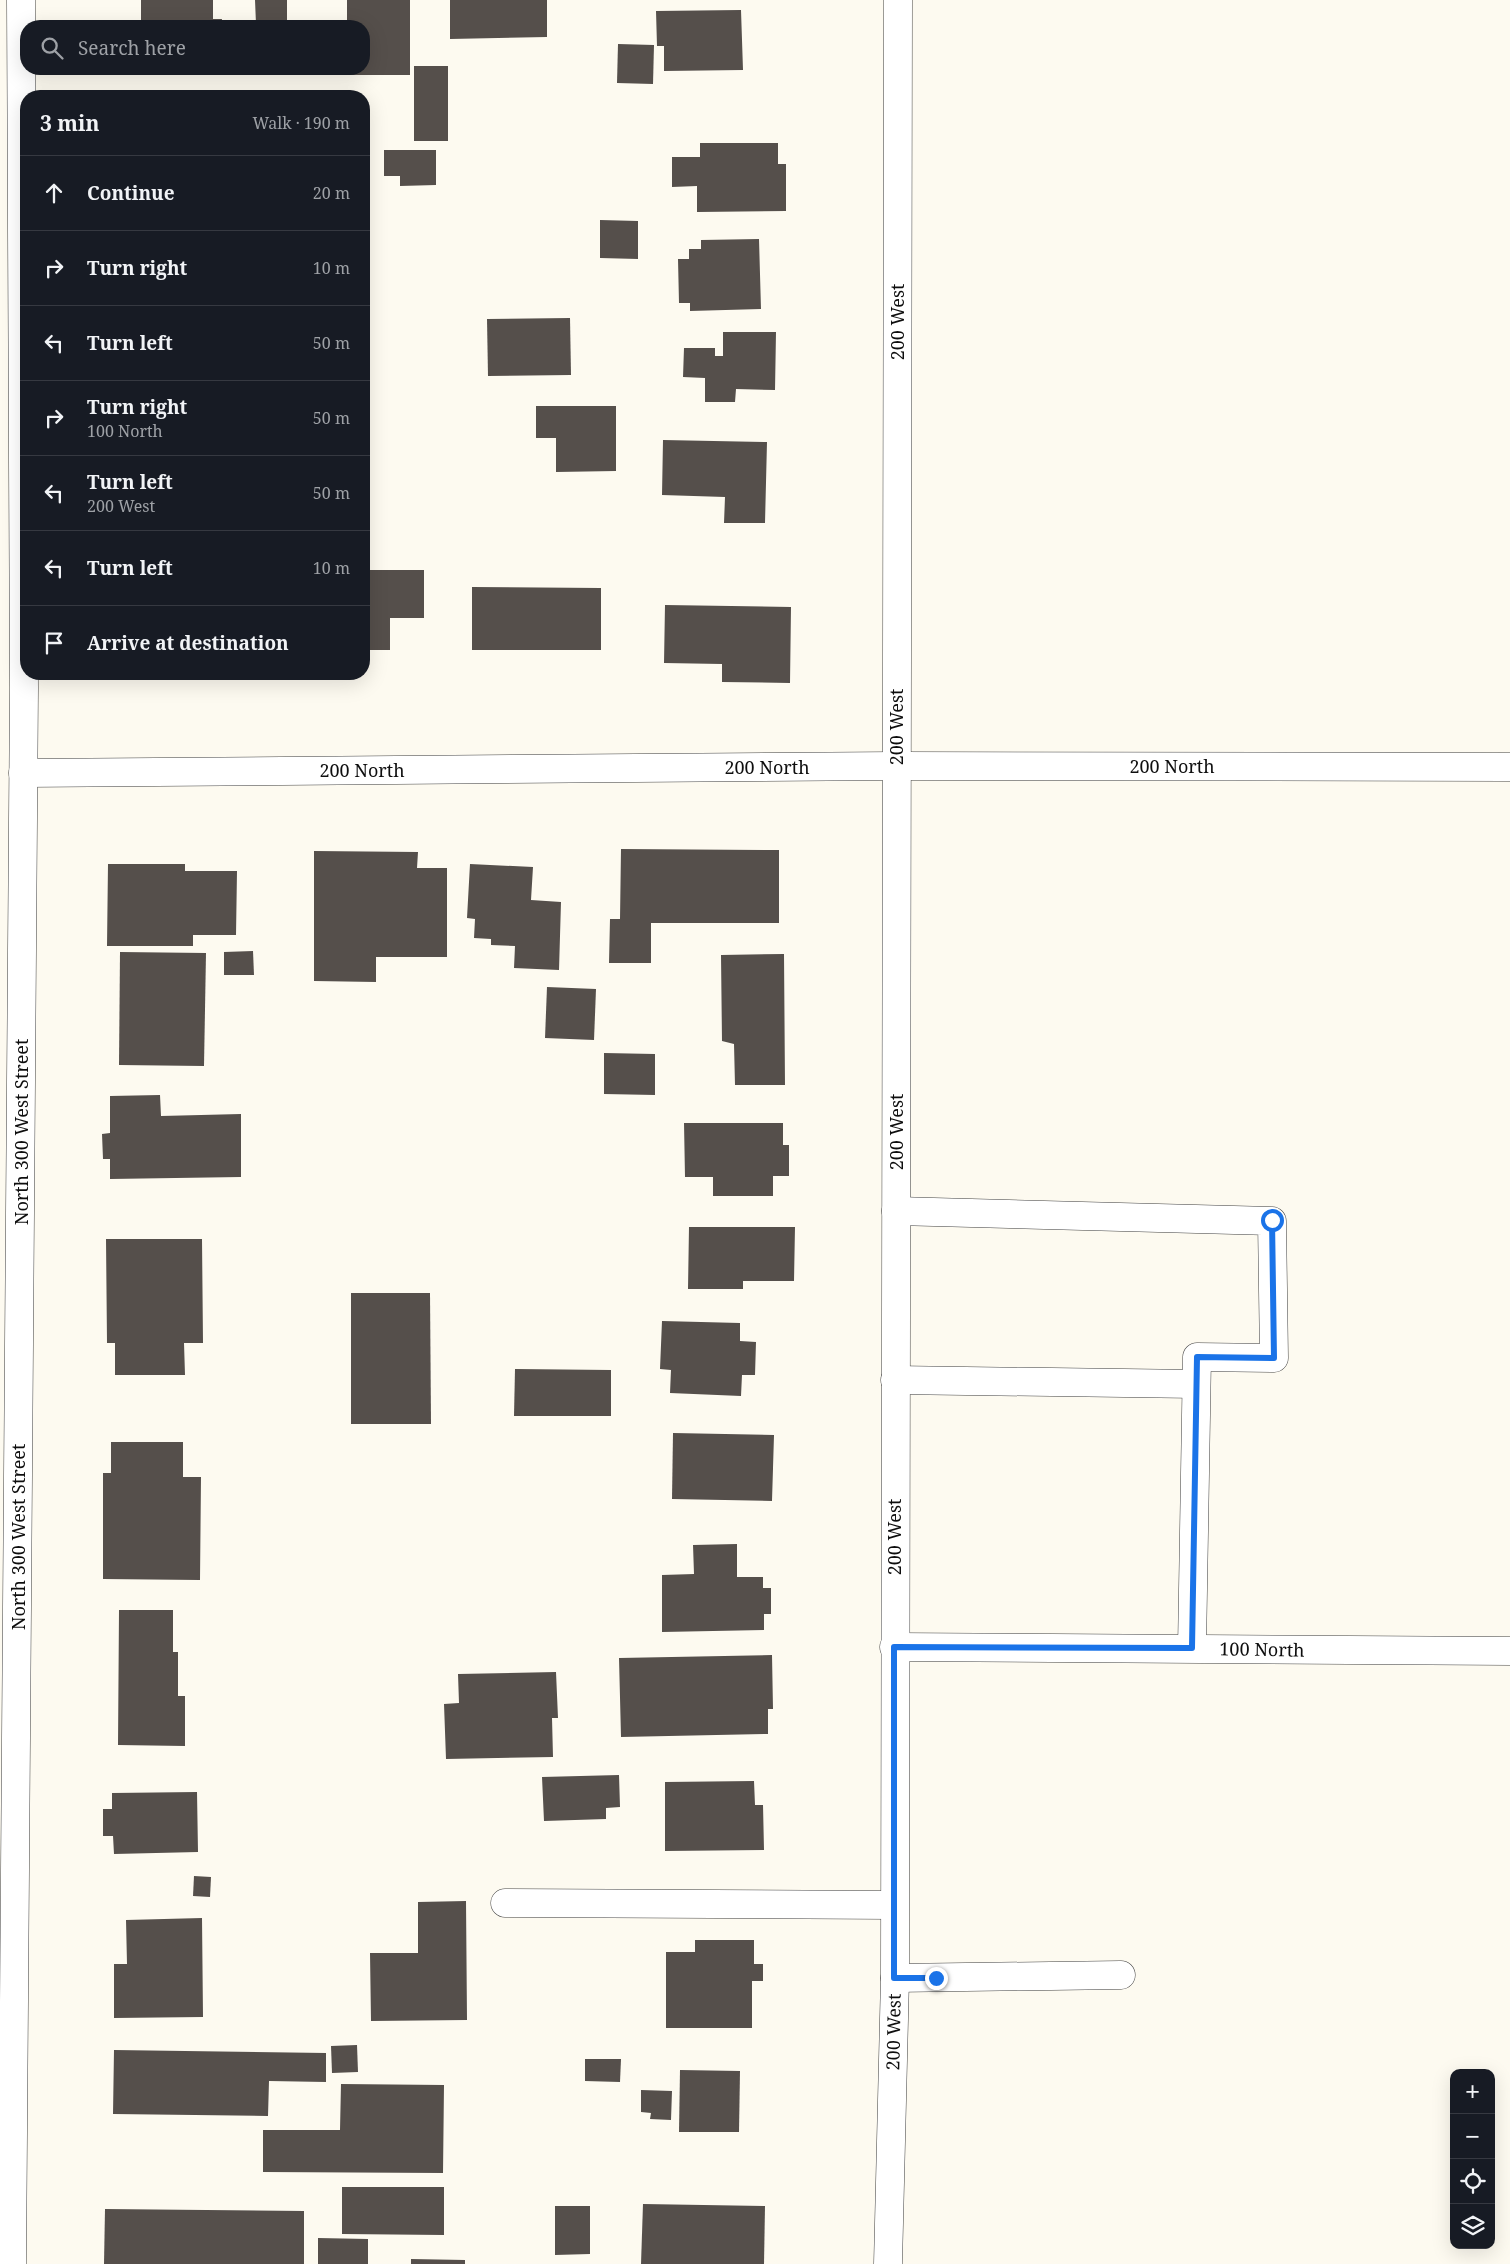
<!DOCTYPE html>
<html lang="en">
<head>
<meta charset="utf-8">
<style>
	body { margin:0; font-family:"Noto Serif",serif; background:#242831; color:#f1f3f6 }
	.controls { position:absolute; right:15px; bottom:15px; display:grid; overflow:hidden; border-radius:10px; box-shadow:0 5px 20px #0002 }
	.controls button { width:45px; height:45px; display:grid; place-items:center; padding:0; border:0; border-bottom:1px solid #363941; background:#171b24; color:#f1f3f6; font:25px sans-serif }
	.stop { position:absolute; width:15px; height:15px; margin:-11px; border:4px solid #1a73e8; border-radius:50%; background:#fff }
	.stop.end { background:#1a73e8; border-color:#fff; box-shadow:0 1px 5px #0008 }
	.list { margin:0; padding:0; list-style:none }
	h2 { display:flex; justify-content:space-between; align-items:center; height:65px; margin:0; padding:0 20px; font-size:21px }
	h2 small { font-size:16px; font-weight:400; color:#9ea1a6 }
	.list li { display:grid; grid-template-columns:32px 1fr auto; gap:15px; align-items:center; box-sizing:border-box; height:75px; padding:0 20px; border-top:1px solid #363941 }
	.list b { display:block; font-size:19px; white-space:nowrap }
	.list p { margin:0; font-size:16px; white-space:nowrap; color:#9ea1a6 }
	.list em { font-size:16px; font-style:normal; color:#9ea1a6 }
	.icon { flex:none; width:28px; height:28px; fill:none; stroke:currentColor; stroke-width:2; stroke-linecap:round; stroke-linejoin:round }
	.map { position:relative; flex:none; width:1510px; height:2264px; overflow:hidden }
	.search { position:absolute; background:#171b24; box-shadow:0 5px 20px #0002; left:20px; top:20px; width:350px; height:55px; display:flex; align-items:center; gap:12px; box-sizing:border-box; padding:0 18px; border-radius:20px; color:#9ea1a6; font-size:19px }
	.panel { position:absolute; background:#171b24; box-shadow:0 5px 20px #0002; left:20px; top:90px; width:350px; height:590px; border-radius:20px }
	.map>svg:first-child { display:block }
	.building { fill:#554f4b }
	.lines { fill:none; stroke-linecap:round; stroke-linejoin:round }
	.minor-casing { stroke:#414141; stroke-width:29 }
	.minor { stroke:#fff; stroke-width:28 }
	.route { stroke:#1a73e8; stroke-width:6 }
	.labels { text-anchor:middle; dominant-baseline:central; stroke-width:5; stroke-linejoin:round; paint-order:stroke }
	.street-label { font-size:18px; fill:#0e0e0e; stroke:#fff }
</style>
</head>
<body>
<div class="map">
<svg width="1510" height="2264" viewBox="0 0 1510 2264">
	<rect width="100%" height="100%" fill="#fdfaf0"/>
	<g class="building">
		<polygon points="141,0 213,0 213,19 222,19 221,26 141,26"/>
		<polygon points="255,0 287,0 287,26 242,26 242,24 256,24"/>
		<polygon points="347,0 410,0 410,75 346,75 346,69 364,69 364,26 347,26"/>
		<polygon points="450,0 547,0 547,37 450,39"/>
		<polygon points="741,10 743,70 664,71 664,46 657,46 656,11"/>
		<polygon points="618,44 654,45 653,84 617,83"/>
		<rect x="414" y="66" width="34" height="75"/>
		<polygon points="700,143 778,143 778,164 786,164 786,211 697,212 697,186 672,187 672,157 700,157"/>
		<polygon points="384,150 436,150 436,185 400,186 400,176 384,176"/>
		<polygon points="600,220 638,221 638,259 600,258"/>
		<polygon points="759,239 761,309 690,311 690,303 679,303 678,259 689,259 689,249 701,249 701,240"/>
		<polygon points="570,318 571,375 488,376 487,319"/>
		<polygon points="723,332 776,332 775,390 736,389 735,402 705,402 705,378 683,377 684,348 715,348 715,356 723,356"/>
		<polygon points="536,406 616,406 616,471 556,472 556,438 536,438"/>
		<polygon points="663,440 767,442 765,523 724,523 725,497 662,495"/>
		<polygon points="364,570 424,570 424,618 390,618 390,650 364,650"/>
		<polygon points="472,587 601,588 601,650 472,650"/>
		<polygon points="665,605 791,607 790,683 722,682 722,664 664,663"/>
		<polygon points="621,849 779,850 779,923 651,923 651,963 609,963 610,919 620,919"/>
		<polygon points="314,851 418,852 417,868 447,868 447,957 376,957 376,982 314,981"/>
		<polygon points="108,864 185,864 185,871 237,871 236,935 193,935 193,946 107,946"/>
		<polygon points="470,864 533,867 531,900 561,902 559,970 514,968 515,946 491,945 491,939 474,938 475,919 467,918"/>
		<polygon points="253,951 254,975 224,975 224,952"/>
		<polygon points="120,952 206,953 204,1066 119,1065"/>
		<polygon points="784,954 785,1085 735,1085 734,1044 722,1041 721,955"/>
		<polygon points="547,987 596,989 594,1040 545,1038"/>
		<polygon points="604,1053 655,1054 655,1095 604,1094"/>
		<polygon points="160,1095 161,1116 241,1114 241,1177 110,1179 110,1159 103,1159 102,1134 110,1133 110,1096"/>
		<polygon points="684,1123 783,1123 783,1145 789,1145 789,1176 773,1176 773,1196 713,1196 713,1177 685,1177"/>
		<polygon points="689,1227 795,1227 794,1281 743,1281 743,1289 688,1289"/>
		<polygon points="106,1239 202,1239 203,1343 184,1343 185,1375 115,1375 115,1343 107,1343"/>
		<polygon points="351,1293 430,1293 431,1424 351,1424"/>
		<polygon points="662,1321 740,1323 740,1341 756,1342 755,1375 742,1375 741,1396 670,1393 671,1370 660,1369"/>
		<polygon points="515,1369 611,1370 611,1416 514,1416"/>
		<polygon points="673,1433 774,1435 772,1501 672,1499"/>
		<polygon points="111,1442 183,1442 183,1477 201,1477 200,1580 103,1579 103,1473 111,1473"/>
		<polygon points="737,1544 737,1577 763,1577 763,1588 771,1588 771,1614 764,1614 764,1630 662,1632 662,1575 694,1574 693,1545"/>
		<polygon points="119,1610 173,1610 173,1652 178,1652 178,1696 185,1696 185,1746 118,1745"/>
		<polygon points="772,1655 773,1709 768,1709 768,1734 621,1737 619,1658"/>
		<polygon points="556,1672 558,1718 552,1718 553,1757 446,1759 444,1704 459,1703 458,1674"/>
		<polygon points="619,1775 620,1807 606,1808 606,1819 544,1821 542,1777"/>
		<polygon points="754,1781 755,1805 763,1805 764,1850 665,1851 665,1782"/>
		<polygon points="197,1792 198,1852 114,1854 113,1836 103,1836 103,1809 112,1809 112,1793"/>
		<polygon points="194,1876 211,1877 210,1897 193,1896"/>
		<polygon points="466,1901 467,2020 371,2021 370,1953 418,1953 418,1902"/>
		<polygon points="202,1918 203,2017 114,2018 114,1964 127,1964 126,1920"/>
		<polygon points="695,1940 754,1940 754,1964 763,1964 763,1981 752,1981 752,2028 666,2028 666,1952 695,1952"/>
		<polygon points="357,2045 358,2072 332,2073 331,2046"/>
		<polygon points="114,2050 326,2053 326,2082 269,2081 268,2116 113,2114"/>
		<polygon points="585,2059 621,2059 620,2082 585,2081"/>
		<polygon points="680,2070 740,2071 739,2132 679,2132"/>
		<polygon points="341,2084 444,2085 443,2173 263,2172 263,2130 340,2130"/>
		<polygon points="641,2090 672,2091 671,2120 650,2119 651,2113 641,2112"/>
		<polygon points="342,2187 444,2187 444,2235 342,2234"/>
		<polygon points="643,2204 765,2206 764,2264 641,2264"/>
		<polygon points="555,2206 590,2206 590,2254 555,2255"/>
		<polygon points="105,2209 304,2211 304,2264 104,2264"/>
		<polygon points="318,2238 368,2239 368,2264 318,2264"/>
		<polygon points="411,2259 465,2260 465,2264 411,2264"/>
	</g>
	<g class="lines">
		<g class="minor-casing">
			<g id="minor">
				<polyline points="23,773 896,766 1510,767"/>
				<polyline points="896,1211 1272,1221 1274,1358 1197,1357 1192,1648"/>
				<polyline points="895,1380 1196,1384"/>
				<polyline points="894,1647 1510,1651"/>
				<polyline points="505,1903 894,1905"/>
				<polyline points="895,1978 1121,1975"/>
				<polyline points="12,2264 24,688 21,0"/>
				<polyline points="888,2264 895,1978 898,0"/>
			</g>
		</g>
		<use href="#minor" class="minor"/>
	</g>
	<g class="lines">
		<polyline class="route" points="936,1978 894,1978 894,1647 1192,1648 1197,1357 1274,1358 1272,1220"/>
	</g>
	<g class="labels">
		<g class="street-label">
			<text transform="translate(897 322) rotate(-90)">200 West</text>
			<text transform="translate(896 727) rotate(-90)">200 West</text>
			<text x="1172" y="766">200 North</text>
			<text x="767" y="767">200 North</text>
			<text x="362" y="770">200 North</text>
			<text transform="translate(21 1132) rotate(-90)">North 300 West Street</text>
			<text transform="translate(896 1132) rotate(-90)">200 West</text>
			<text transform="translate(18 1537) rotate(-90)">North 300 West Street</text>
			<text transform="translate(894 1537) rotate(-90)">200 West</text>
			<text transform="translate(1262 1649) rotate(1)">100 North</text>
			<text transform="translate(893 2032) rotate(-89)">200 West</text>
		</g>
	</g>
</svg>
<div class="controls">
<button>+</button>
<button>−</button>
<button><svg class="icon" aria-label="locate" viewBox="0 0 24 24"><circle cx="12" cy="12" r="6"/><path d="M12 2v4M12 18v4M2 12h4M18 12h4"/></svg></button>
<button><svg class="icon" aria-label="layers" viewBox="0 0 24 24"><path d="M12 4l9 5-9 5-9-5zM3 14l9 5 9-5"/></svg></button>
</div>
<div class="stop" style="left:1272px;top:1220px"></div>
<div class="stop end" style="left:936px;top:1978px"></div>
<div class="search"><svg class="icon" aria-label="search" viewBox="0 0 24 24"><circle cx="10" cy="10" r="6"/><path d="M15 15l6 6"/></svg>Search here</div>
<section class="panel">
<h2>3 min<small>Walk · 190 m</small></h2>
<ul class="list">
<li><svg class="icon" aria-label="ahead" viewBox="0 0 24 24"><path d="M12 20V5M6 11l6-6 6 6"/></svg><div><b>Continue</b></div><em>20 m</em></li>
<li><svg class="icon" aria-label="right" viewBox="0 0 24 24"><path d="M7 20v-9h11M14 6l5 5-5 5"/></svg><div><b>Turn right</b></div><em>10 m</em></li>
<li><svg class="icon" aria-label="left" viewBox="0 0 24 24"><path d="M17 20v-9H6M10 6l-5 5 5 5"/></svg><div><b>Turn left</b></div><em>50 m</em></li>
<li><svg class="icon" aria-label="right" viewBox="0 0 24 24"><path d="M7 20v-9h11M14 6l5 5-5 5"/></svg><div><b>Turn right</b><p>100 North</p></div><em>50 m</em></li>
<li><svg class="icon" aria-label="left" viewBox="0 0 24 24"><path d="M17 20v-9H6M10 6l-5 5 5 5"/></svg><div><b>Turn left</b><p>200 West</p></div><em>50 m</em></li>
<li><svg class="icon" aria-label="left" viewBox="0 0 24 24"><path d="M17 20v-9H6M10 6l-5 5 5 5"/></svg><div><b>Turn left</b></div><em>10 m</em></li>
<li><svg class="icon" aria-label="arrive" viewBox="0 0 24 24"><path d="M6 21V4h12l-3 4 3 4H6"/></svg><div><b>Arrive at destination</b></div></li>
</ul>
</section>
</div>
</body>
</html>
